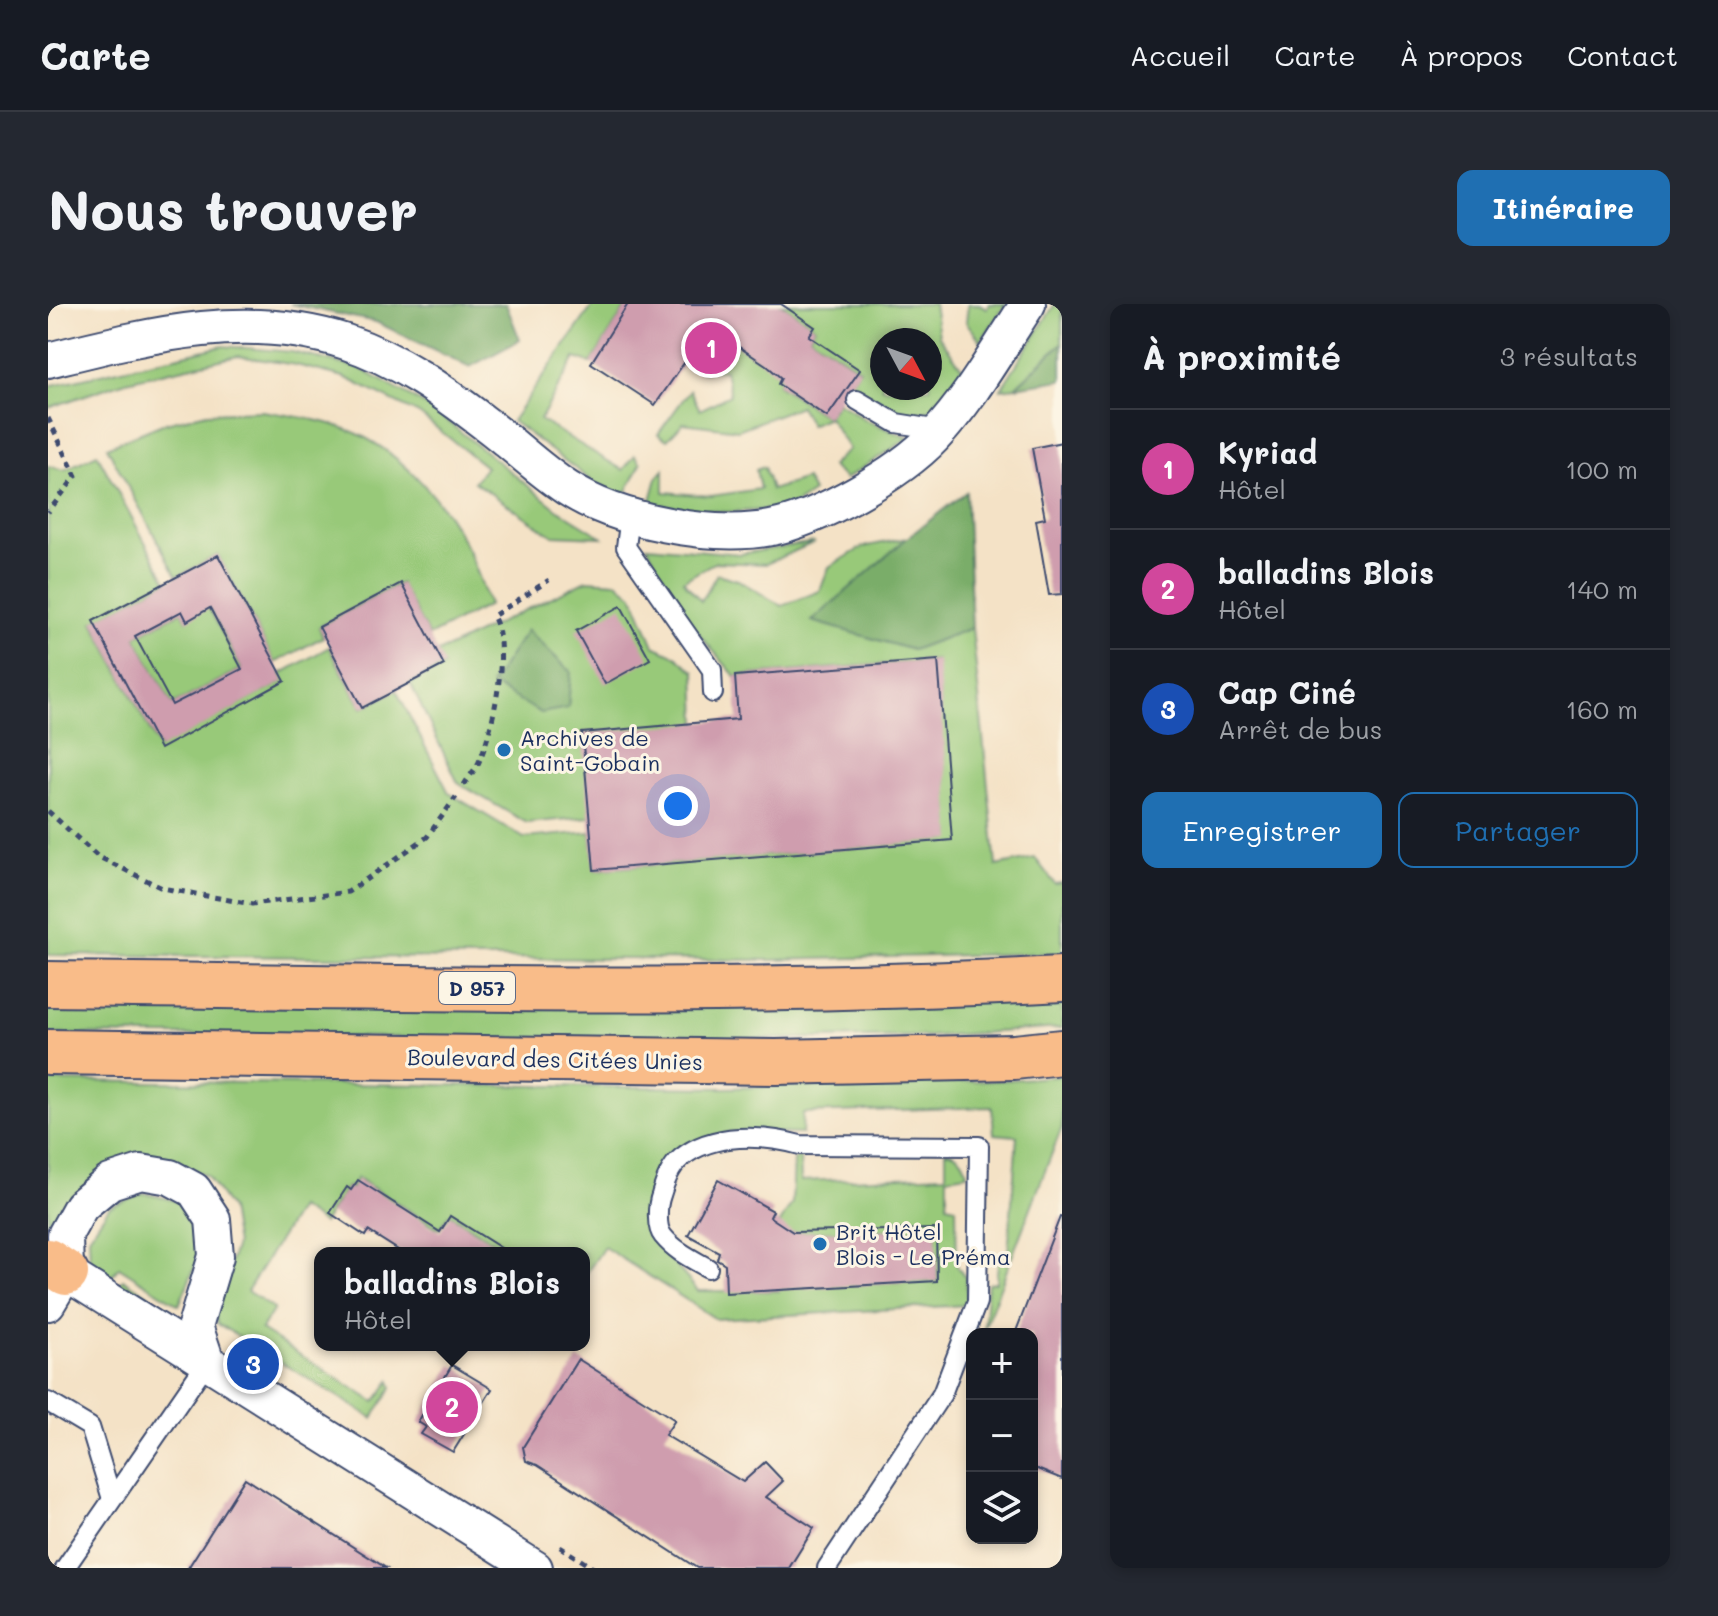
<!DOCTYPE html>
<html lang="fr">
<head>
<meta charset="utf-8">
<style>
	body { margin:0; font-family:Mali,sans-serif; background:#242831; color:#f1f3f6 }
	.controls { position:absolute; right:24px; bottom:24px; display:grid; overflow:hidden; border-radius:16px; box-shadow:0 4px 12px #0003 }
	.controls button { width:72px; height:72px; display:grid; place-items:center; padding:0; border:0; border-bottom:2px solid #363941; background:#171b24; color:#f1f3f6; font:40px sans-serif }
	.compass { position:absolute; left:822px; top:24px; width:72px; height:72px; border-radius:50%; background:#171b24; box-shadow:0 4px 12px #0003; rotate:131deg }
	.you { position:absolute; left:630px; top:502px; width:28px; height:28px; margin:-20px; border:6px solid #fff; border-radius:50%; background:#1a73e8; box-shadow:0 0 0 12px #1a73e833 }
	.badge { display:grid; place-items:center; width:52px; height:52px; border-radius:50%; background:#1f6fb2; color:#fff; font-size:26px; font-weight:700 }
	.pin { position:absolute; translate:-50% -50%; border:4px solid #fff; box-shadow:0 2px 8px #0006 }
	.popup { position:absolute; left:266px; top:943px; width:276px; height:104px; box-sizing:border-box; display:grid; place-content:center; border-radius:16px; background:#171b24; filter:drop-shadow(0 2px 6px #0005); font-size:26px; white-space:nowrap; color:#9ea1a6 }
	.popup b { font-size:30px; color:#f1f3f6 }
	.popup::after { content:''; position:absolute; left:50%; top:100%; margin-left:-16px; border:16px solid transparent; border-top-color:#171b24 }
	.list { margin:0; padding:0; list-style:none }
	h2 { display:flex; justify-content:space-between; align-items:center; height:104px; margin:0; padding:0 32px; font-size:34px }
	h2 small { font-size:26px; font-weight:400; color:#9ea1a6 }
	.list li { display:grid; grid-template-columns:52px 1fr auto; gap:24px; align-items:center; box-sizing:border-box; height:120px; padding:0 32px; border-top:2px solid #363941 }
	.list b { display:block; font-size:30px; white-space:nowrap }
	.list p { margin:0; font-size:26px; white-space:nowrap; color:#9ea1a6 }
	.list em { font-size:26px; font-style:normal; color:#9ea1a6 }
	.actions { display:flex; gap:16px; padding:24px 32px }
	.actions a { flex:1; padding:18px 0; border:2px solid #1f6fb2; border-radius:16px; text-align:center; font-size:28px; color:#1f6fb2 }
	.actions .main { background:#1f6fb2; color:#fff }
	.icon { flex:none; width:44px; height:44px; fill:none; stroke:currentColor; stroke-width:2; stroke-linecap:round; stroke-linejoin:round }
	.map { position:relative; flex:none; width:1014px; height:1264px; overflow:hidden; border-radius:16px }
	header { display:flex; align-items:center; gap:48px; box-sizing:border-box; height:112px; padding:0 40px; background:#171b24; border-bottom:2px solid #363941 }
	header strong { font-size:38px }
	nav { display:flex; gap:44px; margin-inline-start:auto; font-size:28px }
	.intro { display:flex; align-items:center; justify-content:space-between; box-sizing:border-box; height:192px; padding:0 48px }
	h1 { margin:0; font-size:56px }
	.button { padding:20px 36px; border-radius:16px; background:#1f6fb2; color:#fff; font-size:28px; font-weight:700 }
	main { display:flex; gap:48px; padding:0 48px }
	aside { flex:1; background:#171b24; border-radius:16px; box-shadow:0 4px 12px #0003 }
	.map>svg:first-child { display:block }
	.green { fill:#98c979; stroke:#5a7c6c; stroke-width:2; fill-rule:evenodd }
	.forest { fill:#7aad69; stroke:#4a6e64; stroke-width:2 }
	.building { fill:#cf9dae; fill-rule:evenodd }
	.lines { fill:none; stroke-linecap:round; stroke-linejoin:round }
	.lane-casing { stroke:#3c4a6e; stroke-width:22 }
	.street-casing { stroke:#3c4a6e; stroke-width:38 }
	.primary-casing { stroke:#3c4a6e; stroke-width:48 }
	.path { stroke:#3c4a6e; stroke-width:5; stroke-dasharray:6 6; stroke-linecap:butt }
	.lane { stroke:#fff; stroke-width:18 }
	.street { stroke:#fff; stroke-width:34 }
	.primary { stroke:#f9bc89; stroke-width:44 }
	.poi-dot { fill:#1f6fb2; stroke:#fcf5e5; stroke-width:3 }
	.labels { text-anchor:middle; dominant-baseline:central; stroke-width:6; stroke-linejoin:round; paint-order:stroke }
	.shield { fill:#fcf5e5; stroke:#5e6a86; stroke-width:2 }
	.shield-label { font-size:20px; font-weight:bold; fill:#1b2f5e }
	.poi-label { font-size:22px; fill:#1b2f5e; stroke:#fcf5e5; text-anchor:start }
	.street-label { font-size:22px; fill:#1b2f5e; stroke:#fcf5e5 }
</style>
</head>
<body>
<header>
<strong>Carte</strong>
<nav><a>Accueil</a><a>Carte</a><a>À propos</a><a>Contact</a></nav>
</header>
<div class="intro"><h1>Nous trouver</h1><a class="button">Itinéraire</a></div>
<main>
<div class="map">
<svg width="1014" height="1264" viewBox="0 0 1014 1264">
	<rect width="100%" height="100%" fill="#fcf5e5"/>
	<filter id="ink" filterUnits="userSpaceOnUse"><feTurbulence type="fractalNoise" baseFrequency=".0125" numOctaves="2"/><feDisplacementMap in="SourceGraphic" scale="16" xChannelSelector="R" yChannelSelector="G"/><feConvolveMatrix kernelMatrix="1 2 1 2 8 2 1 2 1" color-interpolation-filters="sRGB"/></filter>
	<filter id="wash" filterUnits="userSpaceOnUse"><feTurbulence type="fractalNoise" baseFrequency=".006" numOctaves="4" result="noise"/><feDisplacementMap in="SourceGraphic" scale="32" xChannelSelector="R" yChannelSelector="G"/><feGaussianBlur stdDeviation="1.8" result="paint"/><feColorMatrix in="noise" values="0 0 0 0 0 0 0 0 0 0 0 0 0 0 0 0 0 1.4 0 .05"/><feComposite in="paint" operator="in"/></filter>
	<g filter="url(#wash)">
		<rect width="100%" height="100%" fill="#f4e2c6"/>
		<g class="green">
			<polygon points="546,0 580,0 543,59 527,54 492,116 575,166 587,151 593,159 576,193 548,180 464,117"/>
			<path d="M733 0H886L891 32 916 67C907 79 895 98 883 105 859 118 822 92 802 79L812 65 761 32 767 23ZM834 36H882V84H834Z"/>
			<polygon points="920,0 931,0 939,4 942,0 958,0 933,37 918,18"/>
			<polygon points="1007,0 1014,0 1014,39 967,83 953,85"/>
			<polygon points="674,31 735,71 730,81 779,113 790,98 820,117 861,134 797,175 783,162 801,145 780,113 762,121 752,102 690,126 635,119 619,136 610,130 642,86 652,106 682,91 677,66 652,68"/>
			<polygon points="175,42 244,48 311,64 384,105 509,205 554,233 504,231 426,178 438,163 371,110 296,73 248,61 190,52 78,77 0,104 0,82"/>
			<path d="M214 107C246 112 280 116 310 130 356 152 397 199 419 244 428 262 434 282 441 301L381 332 352 279 271 323 275 333 227 359 170 251 129 273 59 143 117 119 159 109Z"/>
			<polygon points="49,150 119,278 45,318 111,444 236,377 233,370 281,343 314,404 348,386 401,489 476,534 543,528 547,566 903,535 889,356 687,372 641,319 599,242 692,250 767,238 718,260 667,258 635,277 653,297 669,270 690,276 734,302 772,287 781,263 815,243 859,234 765,317 864,346 924,324 948,562 987,554 1007,580 1014,579 1014,654 1006,649 724,656 0,651 0,162 16,166"/>
			<polygon points="716,163 723,186 758,175 765,188 740,205 678,208 602,200 609,174 616,166 616,188 663,192 712,185 708,166"/>
			<path d="M539 276 569 278 585 291 606 342 628 352 647 368 649 419 541 513 479 519 410 479 362 379 395 362 389 349ZM522 367 520 404 493 408Z"/>
			<polygon points="156,295 194,365 124,401 87,332 134,307 139,316"/>
			<polygon points="1014,692 1014,724 884,732 652,736 0,730 0,695"/>
			<path d="M1014 772V823L936 1025 940 979 948 978 951 950 960 949 969 832 946 830 944 803 755 809 754 830 682 828 635 845 608 870 601 905 605 935 650 987H731L732 984 889 977 887 925 726 929 744 899 746 856 752 852 753 877 898 871V847C911 849 917 857 919 870L899 873V901L908 903 909 963 918 974 919 1001 668 1015 556 943 536 973V949H464L401 910 391 925 309 874 303 884 299 883 275 919 251 904 199 987 226 1005 213 1026 327 1098 342 1077 344 1083 325 1114 170 1020 165 1007 188 941 182 905 159 872 118 854 74 860 0 934V777L678 784 957 776Z"/>
			<polygon points="95,889 129,897 150,927 150,955 131,1001 71,963 58,979 42,959 41,933 61,903"/>
			<polygon points="75,975 126,1008 120,1016 66,985"/>
		</g>
		<g class="forest">
			<polygon points="242,0 458,0 472,36 422,63 328,18"/>
			<polygon points="1014,39 1014,76 967,83"/>
			<polygon points="918,188 924,324 864,346 764,317 859,234"/>
			<polygon points="479,326 523,368 520,404 493,409 443,380"/>
		</g>
		<g id="blocks">
			<g class="building">
				<polygon points="580,0 733,0 767,23 761,32 812,66 779,113 730,80 733,74 718,61 661,23 607,101 543,59"/>
				<polygon points="1014,138 1014,290 1001,291 988,216 997,214 984,144"/>
				<path d="M170 251 237 377 112 445 45 317ZM162 304 194 365 124 401 87 332 134 307 139 317Z"/>
				<polygon points="353,279 396,361 314,404 271,323"/>
				<polygon points="573,302 602,355 557,380 528,327"/>
				<polygon points="890,356 904,536 546,566 534,429 690,415 687,372"/>
				<polygon points="310,876 392,928 402,912 461,949 355,949 320,927 317,932 282,909 299,883 303,886"/>
				<polygon points="670,876 725,907 722,913 745,928 888,925 889,977 678,989 677,960 669,955 671,948 640,931"/>
				<polygon points="1012,913 1014,913 1014,1175 984,1163 984,1030 967,1030"/>
				<polygon points="530,1055 627,1116 617,1131 695,1178 717,1158 735,1177 718,1193 766,1224 741,1264 649,1264 489,1161 478,1157 475,1143"/>
				<polygon points="404,1061 444,1085 405,1148 373,1130 378,1123 370,1118"/>
				<polygon points="197,1174 338,1264 140,1264"/>
			</g>
		</g>
	</g>
	<g filter="url(#ink)">
		<use href="#blocks" fill-opacity="0" stroke="#3c4a6e" stroke-width="2"/>
		<g class="lines">
			<g class="lane-casing">
				<g id="lane">
					<polyline points="809,96 848,119 892,126"/>
					<polyline points="582,212 578,243 664,366 665,389"/>
					<path d="M660 964C644 955 627 947 615 932 608 924 609 902 613 891 617 878 622 863 633 854 665 828 716 831 752 841L931 842 929 998 894 1090 779 1264"/>
					<polyline points="0,1098 42,1123 64,1195"/>
					<polyline points="17,1264 159,1058"/>
				</g>
			</g>
			<g class="street-casing">
				<g id="street">
					<path d="M0 56C98 32 198 5 298 38 350 55 395 87 438 120 465 140 490 165 519 184 569 217 664 235 723 224 771 215 852 169 886 133 923 94 950 45 980 0"/>
					<polyline points="18,969 487,1264"/>
					<polyline points="0,999 18,969 17,931 33,902 62,878 93,868 122,873 146,886 165,915 168,952 147,1022 159,1058"/>
				</g>
			</g>
			<g class="primary-casing">
				<g id="primary">
					<path d="M0 680C338 683 676 693 1014 675"/>
					<polyline points="0,748 728,758 966,753 1014,748"/>
					<polyline points="0,957 18,969"/>
				</g>
			</g>
			<g class="path">
				<polyline points="0,114 28,172 0,208"/>
				<path d="M416 481C420 474 426 467 430 460 445 428 463 343 445 312L501 276"/>
				<polyline points="0,507 49,552 114,584 204,600 300,588 379,533 408,493"/>
				<polyline points="512,1243 545,1264"/>
			</g>
			<use href="#lane" class="lane"/>
			<use href="#street" class="street"/>
			<use href="#primary" class="primary"/>
		</g>
	</g>
	<g class="poi-dot">
		<circle cx="456" cy="446" r="8"/>
		<circle cx="772" cy="940" r="8"/>
	</g>
	<g class="labels">
		<rect class="shield" x="391" y="668" width="76" height="32" rx="6"/>
		<g class="shield-label">
			<text x="429" y="684">D 957</text>
		</g>
		<g class="poi-label">
			<text x="472" y="433">Archives de<tspan x="472" dy="25">Saint-Gobain</tspan></text>
			<text x="788" y="927">Brit Hôtel<tspan x="788" dy="25">Blois - Le Préma</tspan></text>
		</g>
		<g class="street-label">
			<text transform="translate(507 755) rotate(1)">Boulevard des Citées Unies</text>
		</g>
	</g>
</svg>
<div class="controls">
<button>+</button>
<button>−</button>
<button><svg class="icon" aria-label="layers" viewBox="0 0 24 24"><path d="M12 4l9 5-9 5-9-5zM3 14l9 5 9-5"/></svg></button>
</div>
<svg class="compass" viewBox="-18 -18 36 36"><path d="M0-13l5 13h-10z" fill="#e53935"/><path d="M0 13l5-13h-10z" fill="#9ea1a6"/></svg>
<div class="you"></div>
<div class="pin badge" style="left:663px;top:44px;background:#d1479c">1</div>
<div class="pin badge" style="left:404px;top:1103px;background:#d1479c">2</div>
<div class="popup"><b>balladins Blois</b>Hôtel</div>
<div class="pin badge" style="left:205px;top:1060px;background:#1a4fb4">3</div>
</div>
<aside>
<h2>À proximité<small>3 résultats</small></h2>
<ul class="list">
<li><span class="badge" style="background:#d1479c">1</span><div><b>Kyriad</b><p>Hôtel</p></div><em>100 m</em></li>
<li><span class="badge" style="background:#d1479c">2</span><div><b>balladins Blois</b><p>Hôtel</p></div><em>140 m</em></li>
<li><span class="badge" style="background:#1a4fb4">3</span><div><b>Cap Ciné</b><p>Arrêt de bus</p></div><em>160 m</em></li>
</ul>
<div class="actions"><a class="main">Enregistrer</a><a>Partager</a></div>
</aside>
</main>
</body>
</html>
